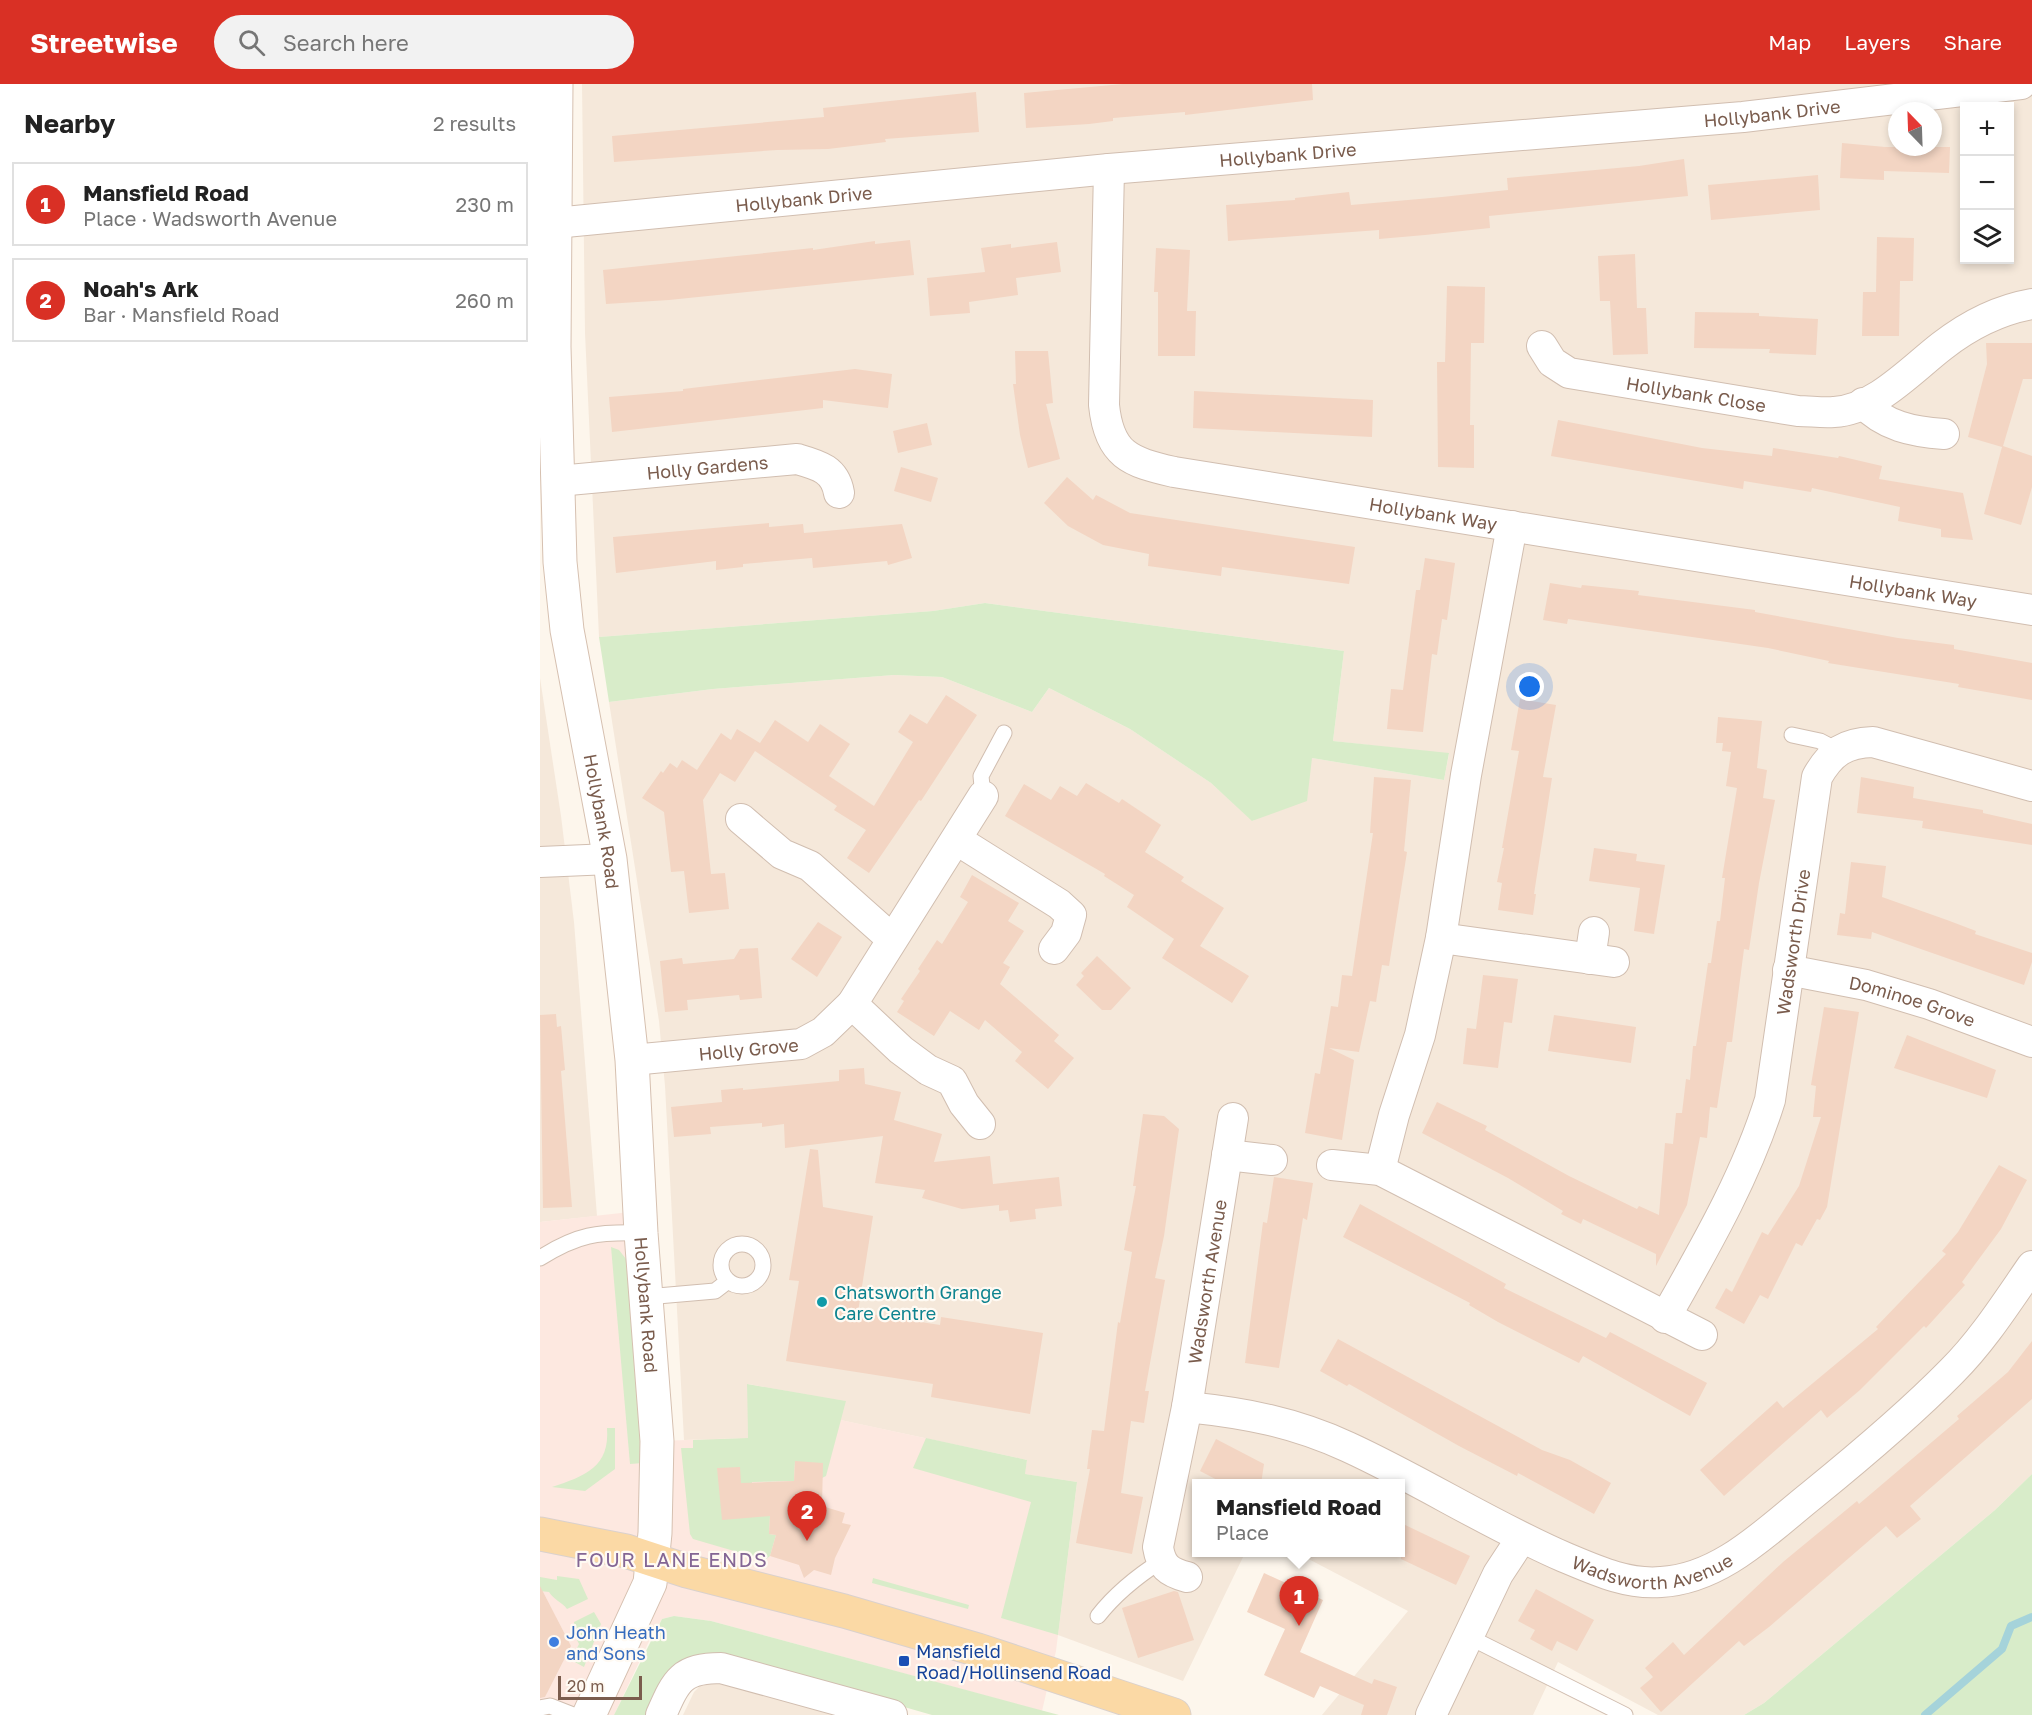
<!DOCTYPE html>
<html lang="en">
<head>
<meta charset="utf-8">
<style>
	body { margin:0; font-family:"Golos Text",sans-serif; background:#f2f2f2; color:#222 }
	.controls { position:absolute; right:18px; top:18px; display:grid; overflow:hidden; border-radius:0px; box-shadow:0 3px 9px #0003 }
	.controls button { width:54px; height:54px; display:grid; place-items:center; padding:0; border:0; border-bottom:2px solid #e0e0e0; background:#fff; color:#222; font:30px sans-serif }
	.compass { position:absolute; left:1348px; top:18px; width:54px; height:54px; border-radius:50%; background:#fff; box-shadow:0 3px 9px #0003; rotate:337deg }
	.scale { position:absolute; left:18px; bottom:15px; width:84px; box-sizing:border-box; padding-left:6px; border:3px solid #7a5c4d; border-top:0; font-size:16px; line-height:21px; white-space:nowrap; color:#7a5c4d; -webkit-text-stroke:4px #fffaf3; paint-order:stroke }
	.you { position:absolute; left:990px; top:603px; width:21px; height:21px; margin:-15px; border:4px solid #fff; border-radius:50%; background:#1a73e8; box-shadow:0 0 0 9px #1a73e833 }
	.badge { display:grid; place-items:center; width:39px; height:39px; border-radius:50%; background:#d93025; color:#fff; font-size:20px; font-weight:700 }
	.pin { position:absolute; translate:-50% -50px; filter:drop-shadow(0 2px 3px #0008) }
	.pin::after { content:''; position:absolute; top:32px; width:21px; height:18px; background:inherit; clip-path:polygon(0 0,100% 0,50% 100%) }
	.popup { position:absolute; left:652px; top:1395px; width:213px; height:78px; box-sizing:border-box; display:grid; place-content:center; border-radius:0px; background:#fff; filter:drop-shadow(0 2px 4px #0005); font-size:20px; white-space:nowrap; color:#767676 }
	.popup b { font-size:22px; color:#222 }
	.popup::after { content:''; position:absolute; left:50%; top:100%; margin-left:-12px; border:12px solid transparent; border-top-color:#fff }
	.list { margin:0; padding:0; list-style:none }
	h2 { display:flex; justify-content:space-between; align-items:center; height:78px; margin:0; padding:0 24px; font-size:26px }
	h2 small { font-size:20px; font-weight:400; color:#767676 }
	.list li { display:grid; grid-template-columns:39px 1fr auto; gap:18px; align-items:center; box-sizing:border-box; height:84px; margin:0 12px 12px; padding:0 12px; border:2px solid #e0e0e0; border-radius:0px }
	.list b { display:block; font-size:22px; white-space:nowrap }
	.list p { margin:0; font-size:20px; white-space:nowrap; color:#767676 }
	.list em { font-size:20px; font-style:normal; color:#767676 }
	.icon { flex:none; width:33px; height:33px; fill:none; stroke:currentColor; stroke-width:2; stroke-linecap:round; stroke-linejoin:round }
	.map { position:relative; flex:none; width:1492px; height:1631px; overflow:hidden }
	header { display:flex; align-items:center; gap:36px; box-sizing:border-box; height:84px; padding:0 30px; background:#d93025; color:#fff }
	header strong { font-size:28px }
	nav { display:flex; gap:33px; margin-inline-start:auto; font-size:21px }
	.search { width:420px; height:54px; background:#f2f2f2; display:flex; align-items:center; gap:15px; box-sizing:border-box; padding:0 21px; border-radius:33px; color:#767676; font-size:22px }
	main { display:flex }
	aside { flex:1; background:#fff }
	.map>svg:first-child { display:block }
	.residential { fill:#f5e8da; fill-rule:evenodd }
	.commercial { fill:#fde8e0 }
	.green { fill:#d8ecc9 }
	.lines { fill:none; stroke-linecap:round; stroke-linejoin:round }
	.stream { stroke:#a5d3da; stroke-width:8 }
	.building { fill:#f3d5c3 }
	.service-casing { stroke:#d1beb0; stroke-width:17 }
	.minor-casing { stroke:#d1beb0; stroke-width:32 }
	.secondary-casing { stroke:#d6c0b0; stroke-width:35 }
	.primary-casing { stroke:#dad1cd; stroke-width:35 }
	.service { stroke:#fff; stroke-width:15 }
	.minor { stroke:#fff; stroke-width:30 }
	.secondary { stroke:#fff; stroke-width:33 }
	.primary { stroke:#fbd9a5; stroke-width:33 }
	.culture-dot { fill:#0f9aa8; stroke:#fffaf3; stroke-width:2 }
	.shop-dot { fill:#3f7fe0; stroke:#fffaf3; stroke-width:2 }
	.transit-dot { fill:#1a4fb4; stroke:#fffaf3; stroke-width:2 }
	.labels { text-anchor:middle; dominant-baseline:central; stroke-width:4.5; stroke-linejoin:round; paint-order:stroke }
	.street-label { font-size:18px; fill:#7a5c4d; stroke:#fffaf3 }
	.culture-label { font-size:18px; fill:#0d838f; stroke:#fffaf3; text-anchor:start }
	.shop-label { font-size:18px; fill:#366cbe; stroke:#fffaf3; text-anchor:start }
	.transit-label { font-size:18px; fill:#164399; stroke:#fffaf3; text-anchor:start }
	.neighbourhood-label { font-size:20px; letter-spacing:1.5px; fill:#846695; stroke:#fffaf3 }
</style>
</head>
<body>
<header>
<strong>Streetwise</strong>
<div class="search"><svg class="icon" aria-label="search" viewBox="0 0 24 24"><circle cx="10" cy="10" r="6"/><path d="M15 15l6 6"/></svg>Search here</div>
<nav><a>Map</a><a>Layers</a><a>Share</a></nav>
</header>
<main>
<aside>
<h2>Nearby<small>2 results</small></h2>
<ul class="list">
<li><span class="badge">1</span><div><b>Mansfield Road</b><p>Place · Wadsworth Avenue</p></div><em>230 m</em></li>
<li><span class="badge">2</span><div><b>Noah's Ark</b><p>Bar · Mansfield Road</p></div><em>260 m</em></li>
</ul>
</aside>
<div class="map">
<svg width="1492" height="1631" viewBox="0 0 1492 1631">
	<rect width="100%" height="100%" fill="#fdf6ec"/>
	<g class="residential">
		<path d="M42 0H1492V1390L1455 1426 1224 1619 1204 1631H1118L1018 1578 993 1631H782L868 1527 757 1469 861 1468V1400H657V1468L705 1469 643 1597 518 1551 537 1398 484 1390 487 1376 300 1336 305 1318 208 1300V1354L144 1356 125 1002 119 937 69 618 173 605 354 591 402 593 492 628 509 604 590 645 671 699 713 737 772 674 904 696 909 670 793 657 804 567 445 519 393 527 59 553 45 249ZM1424 22H1470V176H1424ZM1357 27H1393V63H1357Z"/>
		<polygon points="0,594 21,732 34,838 57,1132 0,1138"/>
		<polygon points="177,1592 318,1631 143,1631 154,1608 165,1597"/>
	</g>
	<polygon class="commercial" points="99,1127 117,1357 208,1354 207,1300 306,1317 301,1336 487,1376 485,1390 537,1398 516,1567 502,1627 171,1537 134,1532 122,1535 112,1551 74,1631 0,1631 0,1138"/>
	<g class="green">
		<polygon points="445,519 804,567 793,657 909,669 904,696 772,674 767,717 712,737 671,699 590,645 509,604 492,628 402,593 354,591 173,605 69,618 59,553 393,527"/>
		<polygon points="71,1163 79,1166 86,1175 103,1379 90,1380"/>
		<polygon points="207,1300 306,1317 286,1392 282,1394 255,1377 254,1397 212,1398 212,1429 230,1432 229,1450 236,1451 230,1472 225,1476 153,1455 150,1450 141,1364 153,1364 153,1356 208,1354"/>
		<path d="M67 1344H75V1385L45 1407 12 1403C45 1392 70 1383 67 1344Z"/>
		<polygon points="386,1354 487,1376 485,1390 537,1398 518,1551 461,1534 491,1418 373,1384"/>
		<polygon points="1492,1390 1492,1631 1204,1631 1224,1619 1455,1426"/>
		<path d="M17 1492 39 1495 48 1515 27 1525C22 1518 14 1516 9 1508L0 1507V1493L17 1496Z"/>
		<polygon points="333,1494 429,1521 428,1525 332,1499"/>
		<polygon points="54,1528 61,1540 44,1583 31,1576 39,1560 35,1552 34,1538"/>
		<polygon points="134,1532 171,1537 519,1631 392,1631 184,1571 109,1631 74,1631 122,1535"/>
	</g>
	<g class="lines">
		<polyline class="stream" points="1385,1631 1462,1565 1471,1542 1492,1533"/>
	</g>
	<g class="building">
		<polygon points="583,0 772,0 773,16 645,31 645,28 573,34 573,37 549,40 486,44 484,9"/>
		<polygon points="436,8 439,48 345,55 346,58 288,65 237,66 74,78 72,52 284,33 283,24"/>
		<polygon points="1302,59 1345,63 1410,63 1409,89 1344,87 1344,96 1300,94"/>
		<polygon points="1144,75 1148,112 949,132 950,144 885,151 839,155 839,146 688,157 686,121 755,116 755,114 809,108 811,121 902,113 968,106 967,94 1099,82"/>
		<polygon points="1278,91 1280,126 1171,136 1168,101"/>
		<polygon points="1337,153 1374,154 1373,197 1360,197 1359,252 1322,252 1323,208 1336,208"/>
		<polygon points="370,156 374,191 129,216 66,220 63,186 273,164 273,166 335,157 335,160"/>
		<polygon points="517,158 521,188 476,194 478,211 429,218 430,229 390,232 387,194 445,188 441,164 471,160 471,164"/>
		<polygon points="616,164 650,166 647,227 656,227 655,272 618,272 618,208 614,208"/>
		<polygon points="1095,170 1097,224 1106,224 1108,270 1073,271 1070,217 1060,217 1058,172"/>
		<polygon points="907,202 945,203 944,259 931,259 930,341 934,341 934,384 898,383 897,278 905,278"/>
		<polygon points="1155,228 1219,229 1219,232 1278,235 1276,271 1229,269 1230,265 1154,264"/>
		<polygon points="1446,259 1492,259 1492,295 1483,295 1463,362 1492,372 1492,403 1481,441 1444,430 1462,363 1428,353 1447,280"/>
		<polygon points="475,267 508,267 513,319 506,320 520,375 488,384 480,351 473,300 476,300"/>
		<polygon points="315,285 352,290 348,324 283,316 283,324 72,348 69,313 143,307 143,305"/>
		<polygon points="654,307 833,316 832,353 653,344"/>
		<polygon points="1018,336 1162,364 1232,372 1233,364 1298,374 1299,372 1342,382 1339,395 1423,409 1433,456 1401,453 1401,445 1358,437 1360,423 1272,404 1271,408 1204,397 1203,405 1011,372"/>
		<polygon points="387,339 392,361 358,369 353,347"/>
		<polygon points="361,383 398,394 391,418 354,407"/>
		<polygon points="527,393 553,416 556,411 590,429 815,463 809,500 682,483 681,492 608,482 609,470 563,461 528,442 504,419"/>
		<polygon points="229,439 229,443 263,440 264,449 362,440 372,474 348,481 347,477 273,484 272,474 203,480 203,483 176,486 176,477 76,489 73,453"/>
		<polygon points="885,474 915,479 907,536 902,535 897,571 892,570 883,648 847,645 851,605 863,606 876,506 880,506"/>
		<polygon points="1010,499 1041,504 1042,501 1099,507 1098,511 1215,526 1215,528 1358,554 1414,561 1414,565 1492,579 1492,616 1418,603 1419,600 1288,579 1289,577 1228,564 1028,535 1027,540 1003,536"/>
		<polygon points="406,611 437,631 381,717 379,716 329,789 307,774 326,746 294,726 297,722 215,667 195,698 180,689 163,716 171,790 185,789 189,825 149,829 144,787 131,788 124,728 102,714 121,687 123,689 130,679 137,684 142,676 157,686 181,649 191,656 197,645 220,659 235,636 268,658 280,640 310,660 289,692 334,722 373,658 358,648 370,630 387,640"/>
		<polygon points="980,615 1016,621 1003,693 1012,694 994,810 996,810 993,831 958,826 962,799 957,798 964,764 962,764 979,667 971,666"/>
		<polygon points="1178,633 1222,637 1217,684 1227,686 1223,714 1235,716 1219,799 1209,866 1204,865 1192,958 1187,958 1177,1024 1170,1023 1167,1054 1160,1053 1147,1121 1116,1182 1116,1170 1043,1135 1041,1140 1021,1130 1023,1127 968,1094 882,1049 897,1018 947,1042 945,1046 1029,1092 1097,1125 1099,1122 1119,1131 1125,1059 1133,1060 1136,1029 1142,1029 1146,995 1150,996 1153,962 1156,962 1168,879 1171,879 1177,837 1180,837 1185,794 1182,794 1197,704 1186,702 1191,668 1182,667 1183,659 1176,659"/>
		<polygon points="834,693 871,696 864,767 867,768 849,882 842,881 836,918 830,917 819,968 789,964 814,976 802,1056 765,1049 775,989 780,990 791,922 798,923 802,891 812,892 833,749 830,749"/>
		<polygon points="1321,693 1374,703 1373,714 1443,726 1443,729 1492,740 1492,761 1382,744 1383,737 1317,729"/>
		<polygon points="546,699 579,719 582,715 621,741 605,768 644,793 641,797 684,824 660,862 709,892 692,919 622,874 634,855 587,823 594,811 564,792 565,790 465,732 484,700 511,716 520,702 537,712"/>
		<polygon points="1054,764 1097,770 1096,777 1125,781 1114,850 1094,847 1100,804 1049,797"/>
		<polygon points="1311,778 1346,782 1342,813 1407,836 1436,847 1435,850 1492,869 1492,878 1484,901 1332,848 1331,855 1297,851 1300,829 1305,830"/>
		<polygon points="432,791 479,819 468,837 484,847 463,879 470,883 460,900 519,951 514,957 534,974 508,1005 475,977 482,968 445,936 439,946 410,927 394,952 357,928 364,917 361,915 380,887 378,885 397,856 402,860 428,818 420,813"/>
		<polygon points="278,838 302,853 277,893 251,875"/>
		<polygon points="218,864 222,914 200,916 199,911 147,916 148,926 125,928 120,877 142,874 143,880 194,875 200,865"/>
		<polygon points="557,872 591,904 571,926 562,926 536,901 544,892 541,889"/>
		<polygon points="943,891 978,895 972,939 964,938 958,984 923,980 927,944 936,945"/>
		<polygon points="1284,923 1319,928 1287,1123 1280,1136 1277,1135 1262,1162 1256,1159 1228,1215 1220,1211 1204,1240 1175,1224 1186,1204 1192,1208 1222,1148 1228,1151 1259,1102 1281,1033 1273,1033 1276,1002 1271,1001"/>
		<polygon points="16,930 17,943 21,942 25,986 21,987 32,1123 3,1124 0,931"/>
		<polygon points="1014,931 1096,943 1091,979 1008,967"/>
		<polygon points="1367,951 1456,986 1447,1014 1354,984"/>
		<polygon points="324,984 325,1000 361,1008 354,1036 402,1050 394,1078 450,1072 453,1100 519,1093 522,1122 495,1125 496,1135 470,1138 468,1126 459,1127 459,1121 422,1125 382,1114 385,1106 335,1099 343,1052 245,1064 244,1040 222,1043 222,1039 170,1043 171,1050 134,1053 131,1023 182,1018 181,1006 203,1004 203,1006 299,997 299,986"/>
		<polygon points="603,1030 624,1032 639,1045 624,1152 615,1194 625,1196 605,1307 609,1307 604,1339 591,1337 581,1409 603,1413 592,1470 536,1459 550,1385 547,1385 552,1346 564,1347 578,1238 580,1239 592,1168 584,1166 596,1102 593,1102"/>
		<polygon points="270,1065 278,1066 283,1123 333,1132 318,1228 400,1241 401,1233 503,1249 490,1330 391,1313 393,1300 246,1277 259,1197 249,1196"/>
		<polygon points="1459,1081 1487,1096 1461,1145 1422,1198 1425,1201 1386,1244 1384,1242 1320,1306 1287,1334 1281,1326 1184,1412 1160,1386 1237,1317 1243,1324 1338,1245 1336,1243 1406,1170 1402,1167 1418,1148"/>
		<polygon points="734,1093 773,1099 767,1136 763,1134 739,1284 705,1279 723,1138 727,1139"/>
		<polygon points="820,1120 966,1200 964,1204 1066,1254 1070,1248 1167,1299 1150,1332 1043,1272 1039,1279 958,1238 929,1221 930,1219 803,1153"/>
		<polygon points="798,1255 1002,1366 1030,1376 1071,1399 1054,1430 978,1389 977,1392 919,1362 809,1300 807,1302 780,1287"/>
		<polygon points="1492,1257 1492,1315 1370,1422 1381,1435 1357,1454 1346,1442 1229,1543 1204,1562 1199,1557 1121,1628 1100,1604 1113,1593 1105,1584 1133,1558 1144,1571 1243,1478 1317,1417 1319,1420 1419,1335 1417,1332 1468,1288"/>
		<polygon points="676,1355 724,1380 721,1400 685,1400 660,1387"/>
		<polygon points="255,1377 283,1379 282,1422 305,1429 302,1439 311,1441 295,1474 291,1491 274,1486 264,1494 259,1481 230,1472 236,1451 229,1450 230,1432 182,1436 177,1384 200,1383 201,1399 254,1397"/>
		<polygon points="861,1439 930,1472 916,1501 861,1475"/>
		<polygon points="724,1489 783,1516 760,1568 832,1600 834,1595 857,1603 847,1631 821,1631 824,1621 780,1602 774,1614 724,1591 745,1545 707,1528"/>
		<polygon points="0,1502 31,1562 5,1613 0,1614"/>
		<polygon points="996,1505 1054,1536 1037,1567 1017,1557 1012,1567 990,1555 995,1546 978,1537"/>
		<polygon points="634,1507 638,1508 654,1556 598,1574 582,1524"/>
	</g>
	<g class="lines">
		<g class="service-casing">
			<g id="service">
				<polyline points="1252,651 1280,657 1299,667"/>
				<polyline points="443,712 441,692 464,649"/>
				<circle cx="202" cy="1181" r="21"/>
				<path d="M0 1174C38 1150 57 1148 101 1149"/>
				<polyline points="106,1213 175,1207 188,1197"/>
				<path d="M558 1532C576 1509 596 1493 621 1477"/>
				<polyline points="927,1552 1085,1631"/>
				<polyline points="0,1624 10,1622 33,1631"/>
			</g>
		</g>
		<g class="minor-casing">
			<g id="minor">
				<path id="s1" d="M569 85 564 321C569 371 590 378 634 388L1492 526"/>
				<path id="s2" d="M15 139 569 85 1203 33 1481 0"/>
				<path id="s3" d="M1002 262 1012 278 1029 289 1258 327C1270 327 1282 329 1294 328 1335 326 1372 285 1402 262 1429 241 1458 226 1492 220"/>
				<path d="M1323 319C1344 342 1373 348 1404 350"/>
				<path id="s4" d="M18 397 257 375C278 381 295 385 299 409"/>
				<polyline points="201,735 242,770 270,782 352,855"/>
				<polyline points="417,756 519,820 531,831 526,849 514,865"/>
				<polyline points="0,778 70,775"/>
				<polyline points="901,854 1074,878"/>
				<polyline points="1050,875 1054,848"/>
				<path id="s5" d="M1248 886 1326 901 1389 920 1492 958"/>
				<polyline points="312,920 361,966 388,986 412,997 424,1020 440,1040"/>
				<path id="s6" d="M92 976 261 960 283 948 312 920 443 712"/>
				<polyline points="687,1071 732,1076"/>
				<polyline points="792,1081 840,1086 1162,1251"/>
				<polyline points="840,1086 854,1031 880,951 901,854 926,691 972,442"/>
				<path id="s7" d="M1125 1234C1165 1163 1206 1093 1230 1016L1277 693C1291 668 1305 659 1333 658L1492 702"/>
				<path id="s8" d="M647 1323C705 1329 754 1338 808 1363 882 1397 950 1441 1024 1473 1055 1486 1087 1501 1121 1498 1181 1495 1228 1446 1272 1411 1320 1372 1369 1331 1412 1287 1443 1256 1467 1218 1492 1182"/>
				<path id="s9" d="M647 1493C628 1488 621 1482 618 1463L647 1323 693 1034"/>
				<path d="M121 1631C136 1597 141 1584 181 1584L352 1631"/>
				<polyline points="891,1631 958,1490 981,1455"/>
			</g>
		</g>
		<g class="secondary-casing">
			<g id="secondary">
				<path id="s10" d="M16 0 14 263 20 478 27 546 70 775 92 976 101 1149 117 1357 115 1449 110 1499 49 1631"/>
			</g>
		</g>
		<g class="primary-casing">
			<polyline id="primary" points="0,1450 86,1467 147,1487 304,1527 438,1566 634,1631"/>
		</g>
		<use href="#service" class="service"/>
		<use href="#minor" class="minor"/>
		<use href="#secondary" class="secondary"/>
		<use href="#primary" class="primary"/>
	</g>
	<circle class="culture-dot" cx="282" cy="1218" r="6"/>
	<circle class="shop-dot" cx="14" cy="1558" r="6"/>
	<rect class="transit-dot" x="358" y="1571" width="12" height="12" rx="3"/>
	<g class="labels">
		<g class="street-label">
			<text stroke="none"><textPath href="#s2" startOffset="1222">Hollybank Drive</textPath></text>
			<text stroke="none"><textPath href="#s2" startOffset="736">Hollybank Drive</textPath></text>
			<text stroke="none"><textPath href="#s2" startOffset="250">Hollybank Drive</textPath></text>
			<text stroke="none"><textPath href="#s3" startOffset="168">Hollybank Close</textPath></text>
			<text stroke="none"><textPath href="#s4" startOffset="150">Holly Gardens</textPath></text>
			<text stroke="none"><textPath href="#s1" startOffset="606">Hollybank Way</textPath></text>
			<text stroke="none"><textPath href="#s1" startOffset="1092">Hollybank Way</textPath></text>
			<text stroke="none"><textPath href="#s10" startOffset="741">Hollybank Road</textPath></text>
			<text stroke="none"><textPath href="#s7" startOffset="402">Wadsworth Drive</textPath></text>
			<text stroke="none"><textPath href="#s5" startOffset="128">Dominoe Grove</textPath></text>
			<text stroke="none"><textPath href="#s6" startOffset="117">Holly Grove</textPath></text>
			<text stroke="none"><textPath href="#s9" startOffset="315">Wadsworth Avenue</textPath></text>
			<text stroke="none"><textPath href="#s10" startOffset="1227">Hollybank Road</textPath></text>
			<text stroke="none"><textPath href="#s8" startOffset="502">Wadsworth Avenue</textPath></text>
		</g>
		<g class="culture-label">
			<text x="294" y="1208">Chatsworth Grange<tspan x="294" dy="21">Care Centre</tspan></text>
		</g>
		<g class="shop-label">
			<text x="26" y="1548">John Heath<tspan x="26" dy="21">and Sons</tspan></text>
		</g>
		<g class="transit-label">
			<text x="376" y="1567">Mansfield<tspan x="376" dy="21">Road/Hollinsend Road</tspan></text>
		</g>
		<g class="neighbourhood-label">
			<text x="132" y="1475">FOUR LANE ENDS</text>
		</g>
	</g>
</svg>
<div class="controls">
<button>+</button>
<button>−</button>
<button><svg class="icon" aria-label="layers" viewBox="0 0 24 24"><path d="M12 4l9 5-9 5-9-5zM3 14l9 5 9-5"/></svg></button>
</div>
<svg class="compass" viewBox="-18 -18 36 36"><path d="M0-13l5 13h-10z" fill="#e53935"/><path d="M0 13l5-13h-10z" fill="#767676"/></svg>
<div class="scale">20 m</div>
<div class="you"></div>
<div class="pin badge" style="left:759px;top:1542px">1</div>
<div class="popup"><b>Mansfield Road</b>Place</div>
<div class="pin badge" style="left:267px;top:1457px">2</div>
</div>
</main>
</body>
</html>
